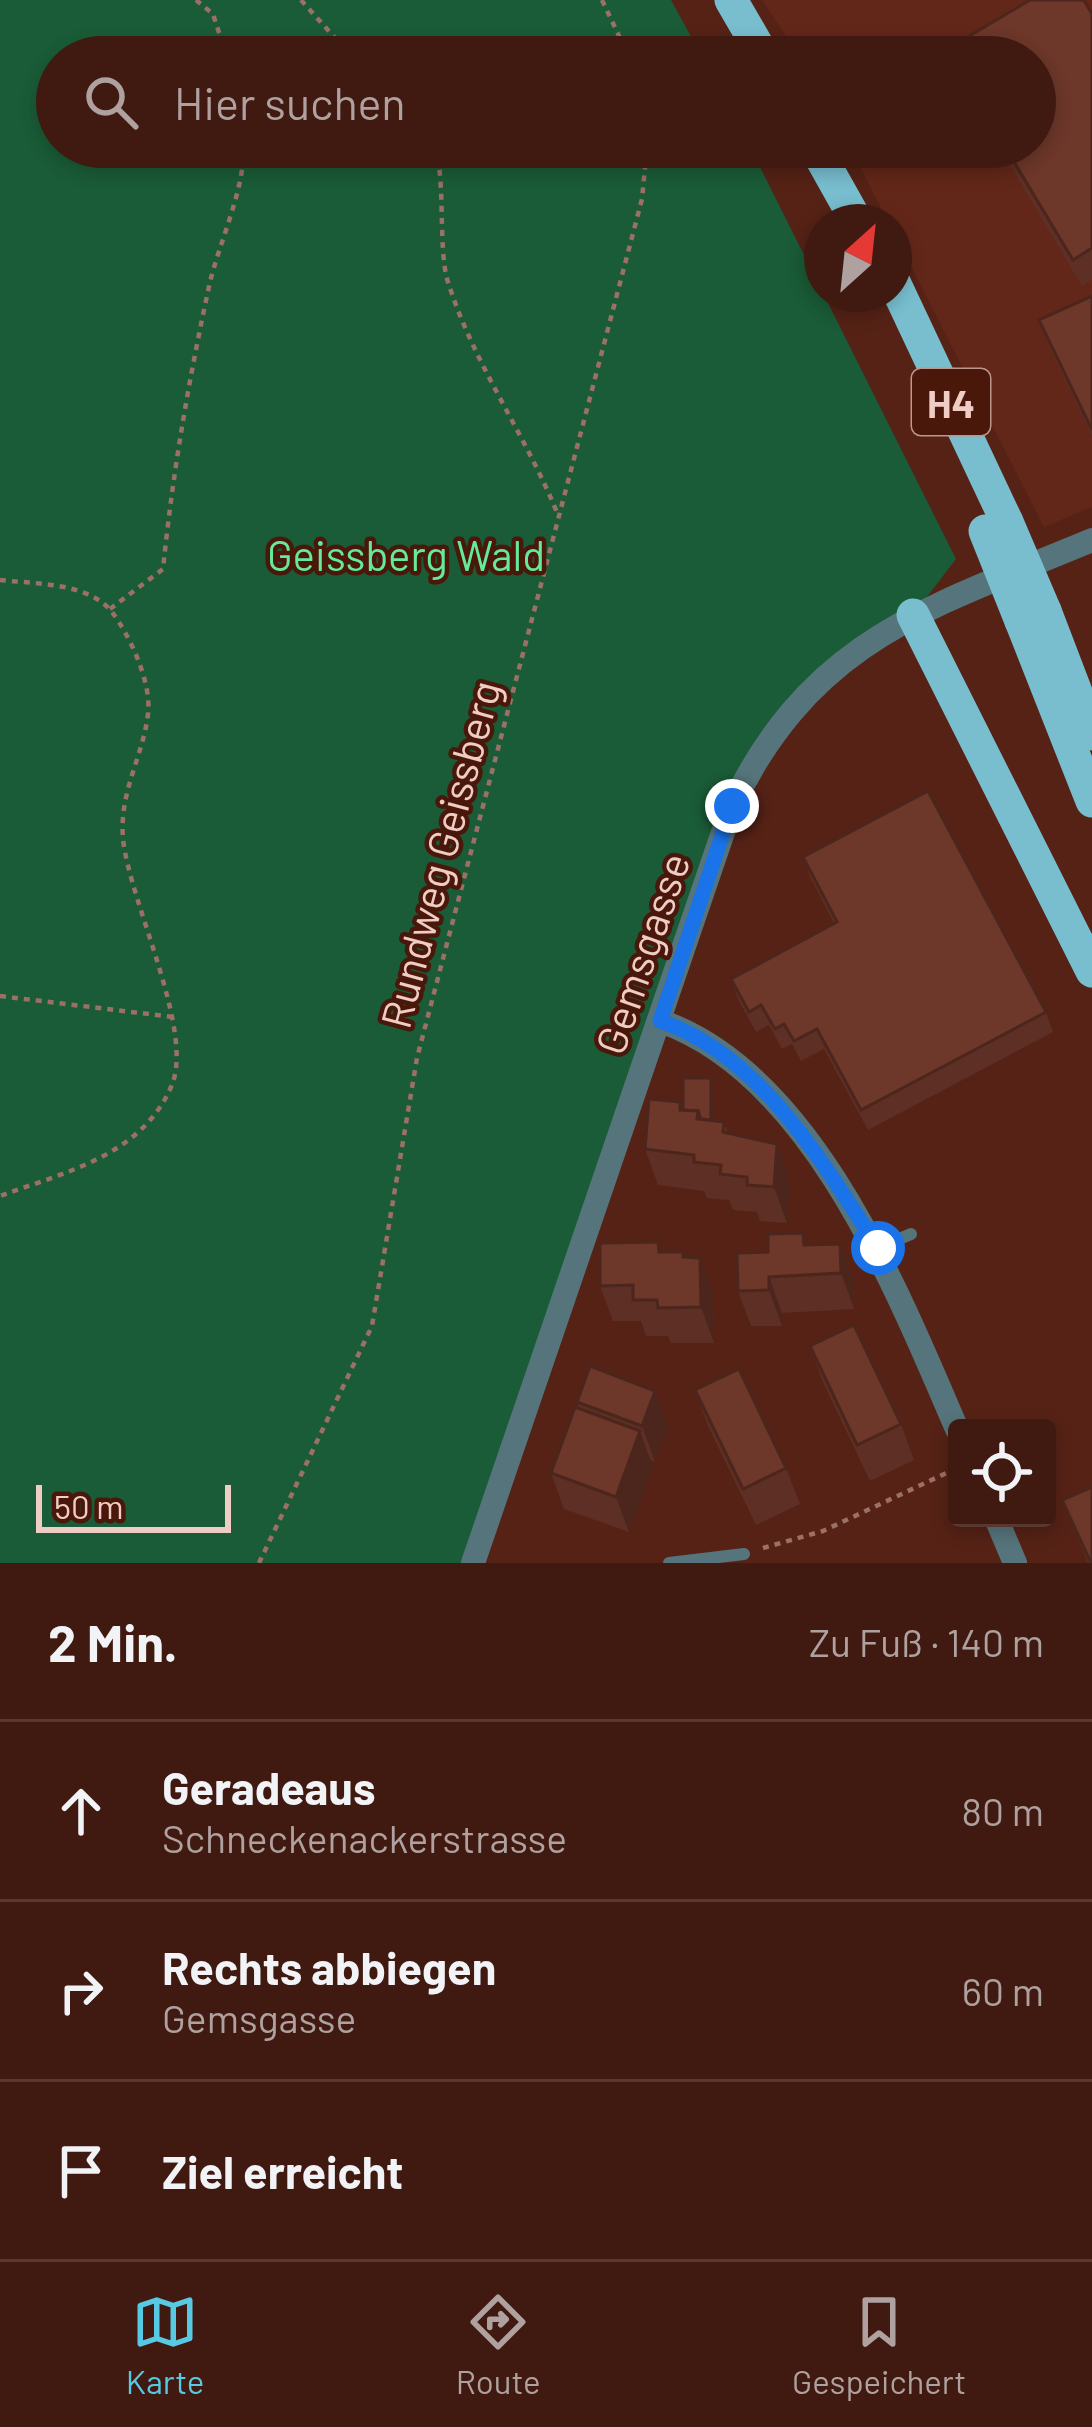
<!DOCTYPE html>
<html lang="de">
<head>
<meta charset="utf-8">
<style>
	body { margin:0; font-family:Barlow,sans-serif; background:#4b271e; color:#f1f3f6 }
	.controls { position:absolute; right:36px; bottom:36px; display:grid; overflow:hidden; border-radius:12px; box-shadow:0 6px 18px #0003 }
	.controls button { width:108px; height:108px; display:grid; place-items:center; padding:0; border:0; border-bottom:3px solid #593830; background:#401a10; color:#f1f3f6; font:60px sans-serif }
	.compass { position:absolute; left:804px; top:204px; width:108px; height:108px; border-radius:50%; background:#401a10; box-shadow:0 6px 18px #0003; rotate:27deg }
	.scale { position:absolute; left:36px; bottom:30px; width:195px; box-sizing:border-box; padding-left:12px; border:6px solid #efcdc5; border-top:0; font-size:33px; line-height:42px; white-space:nowrap; color:#efcdc5; -webkit-text-stroke:9px #4a170b; paint-order:stroke }
	.stop { position:absolute; width:36px; height:36px; margin:-27px; border:9px solid #1a73e8; border-radius:50%; background:#fff }
	.stop.end { background:#1a73e8; border-color:#fff; box-shadow:0 3px 12px #0008 }
	.list { margin:0; padding:0; list-style:none }
	h2 { display:flex; justify-content:space-between; align-items:center; height:156px; margin:0; padding:0 48px; font-size:51px }
	h2 small { font-size:39px; font-weight:400; color:#aea19f }
	.list li { display:grid; grid-template-columns:78px 1fr auto; gap:36px; align-items:center; box-sizing:border-box; height:180px; padding:0 48px; border-top:3px solid #593830 }
	.list b { display:block; font-size:45px; white-space:nowrap }
	.list p { margin:0; font-size:39px; white-space:nowrap; color:#aea19f }
	.list em { font-size:39px; font-style:normal; color:#aea19f }
	.icon { flex:none; width:66px; height:66px; fill:none; stroke:currentColor; stroke-width:2; stroke-linecap:round; stroke-linejoin:round }
	.map { position:relative; flex:none; width:1092px; height:1563px; overflow:hidden }
	.search { position:absolute; background:#401a10; box-shadow:0 6px 18px #0003; left:36px; right:36px; top:36px; height:132px; display:flex; align-items:center; gap:30px; box-sizing:border-box; padding:0 42px; border-radius:66px; color:#aea19f; font-size:45px }
	.sheet { height:696px; background:#401a10 }
	nav { display:flex; justify-content:space-around; align-items:center; box-sizing:border-box; height:168px; border-top:3px solid #593830; background:#401a10; font-size:33px; color:#aea19f }
	nav a { display:grid; justify-items:center; gap:6px }
	nav .on { color:#57c9e2 }
	.map>svg:first-child { display:block }
	.built { fill:#632719 }
	.green { fill:#1a5c37 }
	.lines { fill:none; stroke-linecap:round; stroke-linejoin:round }
	.path { stroke:#9c7066; stroke-width:4.5; stroke-dasharray:6 6; stroke-linecap:butt }
	.service { stroke:#56747b; stroke-width:12 }
	.minor { stroke:#56747b; stroke-width:24 }
	.tertiary { stroke:#56747b; stroke-width:24 }
	.trunk { stroke:#78becf; stroke-width:33 }
	.trunk-bridge { stroke:#78becf; stroke-width:33 }
	.wall { fill:#5e2f24 }
	.shaded-wall { fill:#4c261d }
	.building { fill:#6d372a; stroke:#4c261d; stroke-width:3 }
	.route { stroke:#1a73e8; stroke-width:15 }
	.labels { text-anchor:middle; dominant-baseline:central; stroke-width:9; stroke-linejoin:round; paint-order:stroke }
	.shield { fill:#4a170b; stroke:#be968d; stroke-width:3 }
	.shield-label { font-size:39px; font-weight:bold; fill:#efcdc5 }
	.park-label { font-size:42px; fill:#64eb9a; stroke:#4a170b }
	.street-label { font-size:42px; fill:#efcdc5; stroke:#4a170b }
</style>
</head>
<body>
<div class="map">
<svg width="1092" height="1563" viewBox="0 0 1092 1563">
	<rect width="100%" height="100%" fill="#562216"/>
	<polygon class="built" points="762,0 1092,0 1092,507 1044,527 894,233 894,222 888,222 850,147 1035,147 1035,57 800,57"/>
	<polygon class="green" points="0,0 671,0 702,57 57,57 57,147 750,147 956,559 913,615 872,637 748,771 473,1563 0,1563"/>
	<g class="lines">
		<g class="path">
			<polyline points="196,0 213,14 227,57"/>
			<polyline points="301,0 352,57"/>
			<polyline points="602,0 629,57"/>
			<path d="M433 147C447 168 437 249 448 282 474 365 526 435 558 515"/>
			<path d="M0 580C34 584 88 582 112 612 130 636 152 683 148 714 143 757 119 791 123 839 130 904 196 1033 171 1087 141 1156 65 1172 0 1196"/>
			<path d="M110 609 163 569C173 471 189 378 210 282 220 241 246 185 243 147"/>
			<polyline points="0,996 173,1017"/>
			<polyline points="763,1548 823,1531 957,1468"/>
			<polyline points="259,1563 372,1326 417,1058 642,199 647,147"/>
		</g>
		<g class="service">
			<polyline points="878,1248 911,1234"/>
			<polyline points="669,1563 744,1554"/>
		</g>
		<g class="minor">
			<path d="M660 1021C812 1073 898 1293 957 1429"/>
			<polyline points="996,1518 1015,1563"/>
		</g>
		<path class="tertiary" d="M473 1563 732 806C813 637 932 607 1092 540"/>
		<g class="trunk">
			<polyline points="731,0 764,57"/>
			<polyline points="815,147 857,222"/>
			<polyline points="894,282 1007,522"/>
			<polyline points="1045,611 1092,734"/>
			<polyline points="913,615 1092,971"/>
			<polyline points="1021,621 1092,801"/>
		</g>
		<g class="trunk-bridge">
			<polyline points="1007,522 1045,611"/>
			<polyline points="985,531 1021,621"/>
		</g>
	</g>
	<g class="wall">
		<polygon points="1092,14 1092,280 1082,286 999,147 1035,147"/>
		<polygon points="1092,296 1092,436 1049,346 1039,320"/>
		<polygon points="803,857 1046,1012 1053,1032 868,1130 824,1049 801,1061 792,1044 782,1049 769,1025 756,1032 738,999 731,979 834,923 810,877"/>
		<polygon points="714,1085 714,1121 724,1122 728,1133 777,1144 790,1179 787,1223 760,1221 757,1212 733,1210 729,1200 707,1198 704,1191 658,1185 645,1149 680,1102 682,1107"/>
		<polygon points="840,1244 853,1280 854,1309 782,1313 782,1326 751,1326 738,1291 768,1252"/>
		<polygon points="662,1252 683,1252 685,1257 713,1293 714,1343 671,1343 668,1336 646,1336 641,1321 613,1321 600,1286"/>
		<polygon points="810,1346 901,1424 914,1460 870,1481 823,1382"/>
		<polygon points="695,1390 786,1468 800,1504 756,1525 708,1426"/>
		<polygon points="655,1391 668,1426 655,1462 650,1460 653,1467 629,1532 564,1509 551,1473 579,1409 577,1402"/>
		<polygon points="1062,1500 1092,1563 1088,1563"/>
	</g>
	<g class="shaded-wall">
		<polygon points="711,1078 714,1085 714,1128 711,1121"/>
		<polygon points="777,1144 790,1179 787,1223 774,1187"/>
		<polygon points="840,1244 853,1280 854,1309 841,1273"/>
		<polygon points="700,1258 713,1293 714,1343 701,1307"/>
		<polygon points="769,1277 782,1313 782,1326 769,1290"/>
		<polygon points="655,1391 668,1426 655,1462 642,1426"/>
		<polygon points="640,1431 653,1467 629,1532 616,1497"/>
	</g>
	<g class="building">
		<polygon points="1030,0 1084,0 1092,14 1092,248 1073,260 1005,147 1035,147 1035,57 934,57"/>
		<polygon points="1092,296 1092,430 1039,320"/>
		<polygon points="928,791 1046,1012 861,1110 817,1029 794,1041 784,1024 775,1029 761,1005 749,1012 731,979 837,922 803,857"/>
		<polygon points="683,1078 711,1078 711,1120 701,1119 698,1111 683,1110"/>
		<polygon points="649,1099 680,1102 680,1110 698,1111 697,1119 724,1122 723,1132 777,1144 774,1187 747,1185 747,1177 720,1174 721,1165 694,1162 694,1155 645,1149"/>
		<polygon points="803,1233 804,1245 840,1244 841,1273 769,1277 769,1290 738,1291 737,1253 768,1252 768,1234"/>
		<polygon points="658,1242 659,1252 683,1252 683,1257 700,1258 701,1307 658,1308 657,1300 633,1300 633,1285 600,1286 600,1243"/>
		<polygon points="854,1325 901,1424 857,1445 810,1346"/>
		<polygon points="590,1366 655,1391 642,1426 577,1402"/>
		<polygon points="739,1369 786,1468 743,1489 695,1390"/>
		<polygon points="575,1407 640,1431 616,1497 551,1473"/>
		<polygon points="1092,1487 1092,1563 1091,1563 1062,1500"/>
	</g>
	<g class="lines">
		<path class="route" d="M732 806 660 1021C761 1055 823 1163 878 1248"/>
	</g>
	<g class="labels">
		<rect class="shield" x="912" y="369" width="78" height="66" rx="9"/>
		<g class="shield-label">
			<text x="951" y="402">H4</text>
		</g>
		<g class="park-label">
			<text x="406" y="554">Geissberg Wald</text>
		</g>
		<g class="street-label">
			<text transform="translate(439 854) rotate(-75)">Rundweg Geissberg</text>
			<text transform="translate(641 953) rotate(-71)">Gemsgasse</text>
		</g>
	</g>
</svg>
<div class="controls">
<button><svg class="icon" aria-label="locate" viewBox="0 0 24 24"><circle cx="12" cy="12" r="6"/><path d="M12 2v4M12 18v4M2 12h4M18 12h4"/></svg></button>
</div>
<svg class="compass" viewBox="-18 -18 36 36"><path d="M0-13l5 13h-10z" fill="#e53935"/><path d="M0 13l5-13h-10z" fill="#aea19f"/></svg>
<div class="scale">50 m</div>
<div class="stop" style="left:878px;top:1248px"></div>
<div class="stop end" style="left:732px;top:806px"></div>
<div class="search"><svg class="icon" aria-label="search" viewBox="0 0 24 24"><circle cx="10" cy="10" r="6"/><path d="M15 15l6 6"/></svg>Hier suchen</div>
</div>
<section class="sheet">
<h2>2 Min.<small>Zu Fuß · 140 m</small></h2>
<ul class="list">
<li><svg class="icon" aria-label="ahead" viewBox="0 0 24 24"><path d="M12 20V5M6 11l6-6 6 6"/></svg><div><b>Geradeaus</b><p>Schneckenackerstrasse</p></div><em>80 m</em></li>
<li><svg class="icon" aria-label="right" viewBox="0 0 24 24"><path d="M7 20v-9h11M14 6l5 5-5 5"/></svg><div><b>Rechts abbiegen</b><p>Gemsgasse</p></div><em>60 m</em></li>
<li><svg class="icon" aria-label="arrive" viewBox="0 0 24 24"><path d="M6 21V4h12l-3 4 3 4H6"/></svg><div><b>Ziel erreicht</b></div></li>
</ul>
</section>
<nav>
<a class="on"><svg class="icon" aria-label="map" viewBox="0 0 24 24"><path d="M3 6l6-2 6 2 6-2v14l-6 2-6-2-6 2zM9 4v14M15 6v14"/></svg>Karte</a>
<a><svg class="icon" aria-label="directions" viewBox="0 0 24 24"><path d="M12 3l9 9-9 9-9-9zM9 14v-3h6M13 9l2 2-2 2"/></svg>Route</a>
<a><svg class="icon" aria-label="saved" viewBox="0 0 24 24"><path d="M7 4h10v16l-5-4-5 4z"/></svg>Gespeichert</a>
</nav>
</body>
</html>
